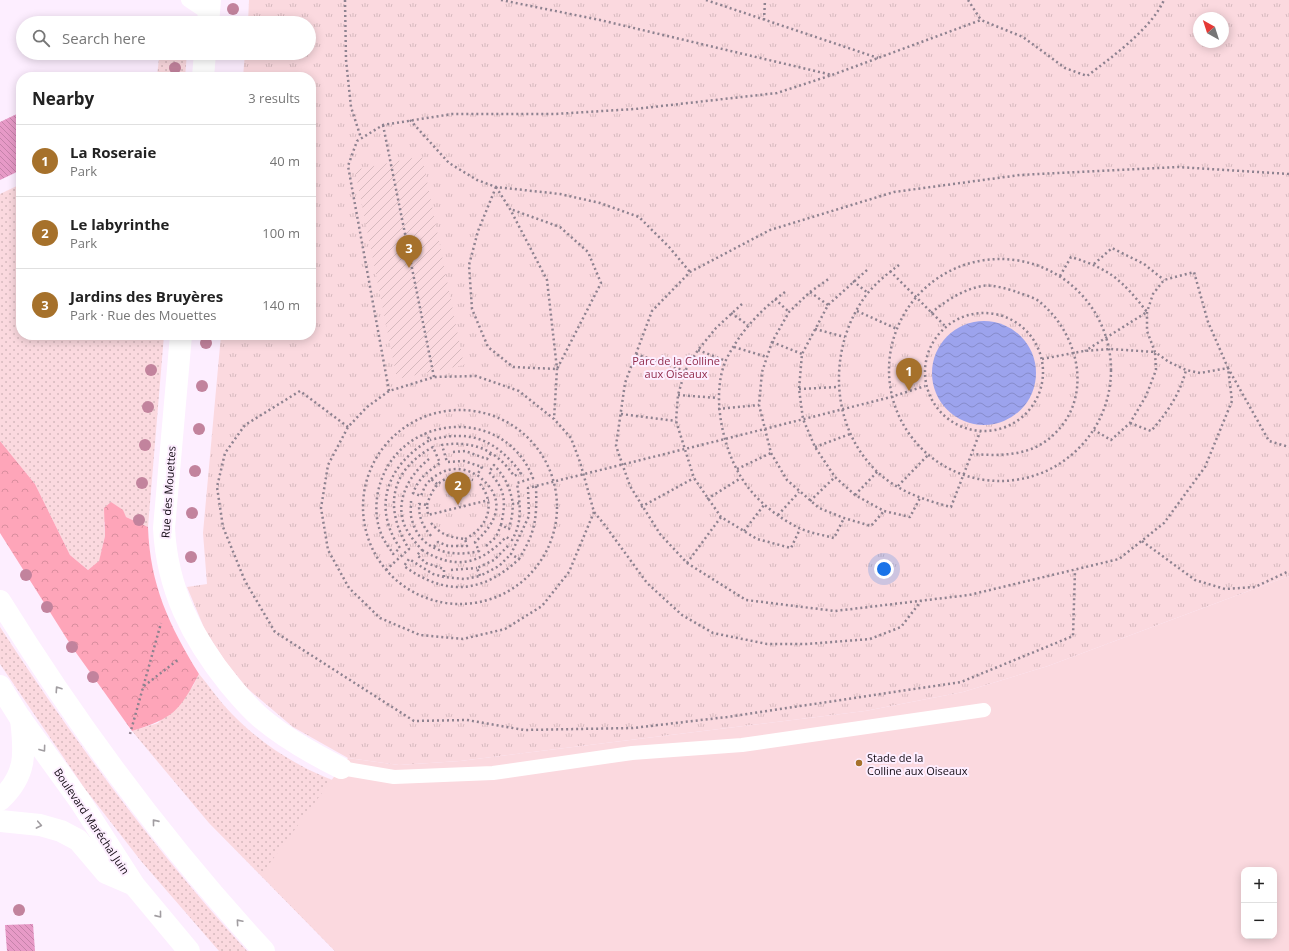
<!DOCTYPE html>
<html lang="en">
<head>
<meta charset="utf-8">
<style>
	body { margin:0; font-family:"Open Sans",sans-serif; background:#f6f6f6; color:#222 }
	.controls { position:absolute; right:12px; bottom:12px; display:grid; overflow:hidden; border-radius:8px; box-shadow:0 2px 10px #0003 }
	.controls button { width:36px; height:36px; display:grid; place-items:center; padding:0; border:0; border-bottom:1px solid #e0e0e0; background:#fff; color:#222; font:20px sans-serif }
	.compass { position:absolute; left:1193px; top:12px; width:36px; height:36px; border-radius:50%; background:#fff; box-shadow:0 2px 10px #0003; rotate:321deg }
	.you { position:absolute; left:884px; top:569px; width:14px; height:14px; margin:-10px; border:3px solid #fff; border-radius:50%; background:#1a73e8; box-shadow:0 0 0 6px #1a73e833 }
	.badge { display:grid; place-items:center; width:26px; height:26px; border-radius:50%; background:#a6712b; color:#fff; font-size:13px; font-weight:700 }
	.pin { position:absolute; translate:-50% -33px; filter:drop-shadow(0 1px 2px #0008) }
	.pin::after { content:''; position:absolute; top:21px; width:14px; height:12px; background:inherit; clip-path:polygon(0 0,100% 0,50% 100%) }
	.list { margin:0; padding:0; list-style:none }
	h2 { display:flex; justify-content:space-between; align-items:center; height:52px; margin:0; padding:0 16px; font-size:17px }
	h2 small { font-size:13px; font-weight:400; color:#767676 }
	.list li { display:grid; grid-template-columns:26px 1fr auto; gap:12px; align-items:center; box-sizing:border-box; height:72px; padding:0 16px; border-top:1px solid #e0e0e0 }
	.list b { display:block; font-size:15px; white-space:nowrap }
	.list p { margin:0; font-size:13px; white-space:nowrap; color:#767676 }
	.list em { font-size:13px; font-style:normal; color:#767676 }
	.icon { flex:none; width:22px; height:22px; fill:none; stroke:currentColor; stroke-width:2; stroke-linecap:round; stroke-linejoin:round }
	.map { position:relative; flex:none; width:1289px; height:951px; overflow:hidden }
	.search { position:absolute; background:#fff; box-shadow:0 2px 10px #0003; left:16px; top:16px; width:300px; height:44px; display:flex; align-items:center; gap:10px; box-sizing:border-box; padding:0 14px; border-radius:22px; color:#767676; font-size:15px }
	.panel { position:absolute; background:#fff; box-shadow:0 2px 10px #0003; left:16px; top:72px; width:300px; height:268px; border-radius:16px }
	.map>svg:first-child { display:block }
	.grass { fill:url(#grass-dots) }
	.forest { fill:url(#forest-crowns) }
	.park { fill:url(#park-tufts); fill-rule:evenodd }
	.garden { fill:url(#garden-furrows) }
	.pitch { fill:#fbd9df; fill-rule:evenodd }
	.water { fill:url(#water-waves) }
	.building { fill:url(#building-back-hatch) }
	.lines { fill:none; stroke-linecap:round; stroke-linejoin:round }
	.path { stroke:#8e8290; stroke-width:2.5; stroke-dasharray:2 3; stroke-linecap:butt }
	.service { stroke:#fff; stroke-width:14 }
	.minor { stroke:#fff; stroke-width:22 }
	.secondary { stroke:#fff; stroke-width:22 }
	.tree { fill:#c2839d }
	.oneway { stroke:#a19da1 }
	.poi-dot { fill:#a6712b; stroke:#fdeeff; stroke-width:1.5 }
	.labels { text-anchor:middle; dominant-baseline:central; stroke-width:4; stroke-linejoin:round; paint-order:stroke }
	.park-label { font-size:11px; fill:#912c4c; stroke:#fdeeff }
	.street-label { font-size:11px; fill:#130b14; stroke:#fdeeff }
	.poi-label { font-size:11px; fill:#130b14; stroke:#fdeeff; text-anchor:start }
</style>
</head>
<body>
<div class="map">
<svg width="1289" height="951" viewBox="0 0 1289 951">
	<defs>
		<pattern id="grass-dots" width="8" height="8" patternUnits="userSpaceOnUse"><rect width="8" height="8" fill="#fbd9df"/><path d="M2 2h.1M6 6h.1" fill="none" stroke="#d6b9be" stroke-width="1.8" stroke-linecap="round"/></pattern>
		<pattern id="forest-crowns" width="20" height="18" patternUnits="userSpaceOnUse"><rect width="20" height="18" fill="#fea5b9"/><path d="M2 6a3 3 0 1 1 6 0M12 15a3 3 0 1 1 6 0" fill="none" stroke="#d98d9e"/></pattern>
		<pattern id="park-tufts" width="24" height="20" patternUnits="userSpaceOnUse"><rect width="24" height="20" fill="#fbd9df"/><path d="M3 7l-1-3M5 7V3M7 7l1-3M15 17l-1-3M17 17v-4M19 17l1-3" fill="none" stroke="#d6b9be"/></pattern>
		<pattern id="garden-furrows" width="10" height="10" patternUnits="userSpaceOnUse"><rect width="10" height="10" fill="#fbd9df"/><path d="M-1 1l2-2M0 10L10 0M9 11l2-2" fill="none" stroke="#d6b9be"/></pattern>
		<pattern id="water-waves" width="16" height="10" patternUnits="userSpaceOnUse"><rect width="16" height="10" fill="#9ca3ed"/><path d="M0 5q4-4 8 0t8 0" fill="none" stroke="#868bca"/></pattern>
		<pattern id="building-back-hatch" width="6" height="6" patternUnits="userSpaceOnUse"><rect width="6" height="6" fill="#e79ac7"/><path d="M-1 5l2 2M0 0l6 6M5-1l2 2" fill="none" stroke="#c583aa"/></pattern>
	</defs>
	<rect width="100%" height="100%" fill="#fdeeff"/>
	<g class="grass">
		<polygon points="173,53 187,53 185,77 157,77 159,58"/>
		<polygon points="21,184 21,335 164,335 148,527 126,517 104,522 105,536 99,562 88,570 70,555 35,484 0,441 0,194"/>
		<path d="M0 627C74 741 155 850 247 951H219L141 861 85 789 0 664Z"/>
		<path d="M199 674C210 687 220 702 232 714 265 748 307 773 352 787L335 951 209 823 132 731 158 723 193 686Z"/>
	</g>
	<path class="forest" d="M0 441 35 484 70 555 88 570 99 561 105 536 104 508 111 502 123 510 126 517 148 527C150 585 169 625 199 674 179 712 173 718 132 731L72 647 0 533Z"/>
	<path class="park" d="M249 0H1289V576L1048 666 963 692 865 711 460 761 399 765 348 758 293 727 247 688 225 661 205 630 187 587 207 584 203 533 221 335H311V77H243L245 53H309V23H248ZM1199 18H1223V42H1199Z"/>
	<polygon class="garden" points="422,156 464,365 397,379 355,170"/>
	<path class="pitch" d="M1289 576V951H335L261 875 348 758 399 765 460 761 865 711 963 692 1048 666ZM1244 870H1274V936H1244Z"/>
	<circle class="water" cx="984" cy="373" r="52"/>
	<g class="building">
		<polygon points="21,112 21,170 0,180 0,122"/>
		<polygon points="33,924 35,951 7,951 5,925"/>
	</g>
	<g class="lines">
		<g class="path">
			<polyline points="345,0 346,60 351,107 361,138"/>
			<polyline points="501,0 600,20 832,75"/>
			<polyline points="706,0 878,58"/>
			<polyline points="968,0 981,20"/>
			<polyline points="764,20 765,0"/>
			<polyline points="410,120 449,163 477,180 496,187 560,194 600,203 639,217 669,247 690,272"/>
			<polyline points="383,125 434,377"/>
			<polyline points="1289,174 1178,167 1020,175 894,192 770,230 690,272 652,311 625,383 616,446 630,486 660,534 687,563 746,600 835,611 969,595 1119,559 1164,523 1205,467 1232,401 1228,368 1208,322 1194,272 1164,280 1153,294 1147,312 1147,331 1155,352 1169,362 1186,370 1200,373 1228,368 1269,441 1289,447"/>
			<polyline points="496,187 478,231 469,265 472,309 488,347 513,367 557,369 601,283 588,252 560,227 510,209"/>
			<polyline points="496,187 510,209 547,280 557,369 554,419"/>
			<circle cx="1000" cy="370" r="111"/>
			<polyline points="1094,264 1112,248 1144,264 1164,280"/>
			<path d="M899 265C888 273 876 283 867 294 825 349 829 436 887 480 906 494 928 501 951 507L980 432"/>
			<polyline points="867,270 828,305 802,354 799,389 803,419 815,447 835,477 855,495 884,511 910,517 920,498"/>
			<polyline points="890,271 945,326"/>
			<path d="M1060 276 1071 257C1110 269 1122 280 1147 312L1085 351"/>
			<polyline points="853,281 868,293"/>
			<path d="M785 292C761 309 739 333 726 360 711 394 722 446 741 477 754 499 777 517 799 528 810 533 823 535 834 538L844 518"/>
			<polyline points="810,292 830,278"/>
			<polyline points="775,299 789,312"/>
			<polyline points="742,304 716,328 698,350 685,371 678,395 676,421 694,478 721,517 757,539 791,548 800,529"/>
			<polyline points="828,305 810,292 789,312 772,342 762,372 759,405 771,453 787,480 819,508 844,518 871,526 884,511"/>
			<polyline points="857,311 897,329"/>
			<circle cx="984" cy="372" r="59"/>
			<polyline points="731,313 748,325"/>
			<path d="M931 313C947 300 962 290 982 286 992 284 1008 289 1017 292 1024 295 1034 297 1040 302 1082 337 1095 405 1046 441 1026 456 997 456 973 454"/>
			<polyline points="815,329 845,337"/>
			<polyline points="772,342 802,354"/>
			<polyline points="734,347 767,357"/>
			<polyline points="698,350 726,361"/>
			<polyline points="636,354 685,371"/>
			<polyline points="1042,359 1084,351 1110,349 1155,352 1156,370 1146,396 1130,423 1111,440 1094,430"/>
			<polyline points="799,389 838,387"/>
			<path d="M389 391 348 166 357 141 383 125 452 114H555L635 109 777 93 832 75 981 20 1023 37 1065 68 1087 76C1112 57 1151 29 1164 0"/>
			<polyline points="678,395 718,398"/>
			<polyline points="718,409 759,405"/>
			<circle cx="460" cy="507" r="97"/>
			<polyline points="621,414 676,421"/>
			<path d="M1130 423 1151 431C1167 413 1180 394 1186 370"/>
			<polyline points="348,427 300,391 245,425 225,453 217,487 223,527 245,581 275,632 414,721 467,720 524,730 633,728 727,717 961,682 1073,636 1075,570"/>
			<polyline points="815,447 850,434"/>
			<polyline points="453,452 465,451 487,459 491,453"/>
			<path d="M429 459C410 474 395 500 404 524 408 534 415 542 422 550L417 555 426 563 444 569V577L465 579 480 576"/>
			<polyline points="737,469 771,453"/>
			<path d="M431 479C447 467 460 466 477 475"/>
			<path d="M536 486C537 518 536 531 519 559L511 554 529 516 528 488 725 439 891 397 925 386"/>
			<polyline points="898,486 928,455"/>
			<polyline points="855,495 878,471"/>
			<polyline points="707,499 741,478"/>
			<path d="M411 501C411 507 410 515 412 520 420 551 452 558 479 551L475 542C499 521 507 497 477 475L482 467 464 461 447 462 442 445C472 440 497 450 514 476L521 473C496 440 471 429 430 440"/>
			<polyline points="810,501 835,477"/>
			<path d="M427 505C434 481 448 471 473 480"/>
			<polyline points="641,507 694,478"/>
			<polyline points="594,512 569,572 542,606 505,629 463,639 420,635 380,618 349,588 328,550 321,508 328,465 348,427 367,407 389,391 434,377 476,376 519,391 554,419 571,438 580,462 594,512 604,524 647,583 682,615 713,633 767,644 807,644 870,639 901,627 921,601"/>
			<polyline points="778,515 799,492"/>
			<path d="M431 523C441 535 449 537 465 539L467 546H448L438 542 433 548"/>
			<path d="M501 525C506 502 506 490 489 472L494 465C505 477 510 487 513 504"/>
			<polyline points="744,531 764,505"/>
			<path d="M431 536C422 525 419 518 419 504L427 505 428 515 489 500"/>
			<path d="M465 539C487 528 497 505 480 484"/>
			<polyline points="1142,541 1195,580 1225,589 1255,587 1289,571"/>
			<polyline points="486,546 496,537 501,525 509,529 512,516 513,504 520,503"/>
			<polyline points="508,546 494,560 477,568 480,576 499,566 511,554"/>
			<path d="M422 550C455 570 480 565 506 537L512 540C523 521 520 505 517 483L533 478C504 403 394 413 378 492 375 507 376 522 382 536 385 543 390 548 393 554L400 548C371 506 388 464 430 440L425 433"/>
			<polyline points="687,563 721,517"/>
			<path d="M386 570 409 549C384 509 389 471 433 447L440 463C427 472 419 478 413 493L421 496 425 486 431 479 437 484"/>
			<polyline points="451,570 477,568"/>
			<path d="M444 577 433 574 409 559 404 566C445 596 482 594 519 559"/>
			<polyline points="144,686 179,659"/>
			<polyline points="130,734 161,623"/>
		</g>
		<g class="service">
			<polyline points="188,0 209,14"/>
			<polyline points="341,768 394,777 493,773 632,753 742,745 984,710"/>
		</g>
		<g class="minor">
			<polyline points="208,23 210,0"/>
			<polyline points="203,77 205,53"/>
			<path d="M181 335 164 528C167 589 192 638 230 685 240 697 249 708 261 718 286 739 313 754 341 768"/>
		</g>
		<g class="secondary">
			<path d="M0 601C77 725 165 844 264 951"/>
			<polyline points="0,686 20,718 80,801 134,885 189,951"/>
			<path d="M0 800C27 775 25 753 21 719"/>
			<polyline points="0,821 40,825 61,831 78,840 106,873 134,885"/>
		</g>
	</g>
	<g class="tree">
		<circle cx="233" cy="9" r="6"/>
		<circle cx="175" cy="68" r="6"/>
		<circle cx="206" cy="343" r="6"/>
		<circle cx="151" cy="370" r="6"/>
		<circle cx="202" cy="386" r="6"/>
		<circle cx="148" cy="407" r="6"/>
		<circle cx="199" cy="429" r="6"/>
		<circle cx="145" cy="445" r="6"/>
		<circle cx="195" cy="471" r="6"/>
		<circle cx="142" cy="483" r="6"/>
		<circle cx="192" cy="513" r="6"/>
		<circle cx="139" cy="520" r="6"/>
		<circle cx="191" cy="557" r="6"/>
		<circle cx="26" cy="575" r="6"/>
		<circle cx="47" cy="607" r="6"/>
		<circle cx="72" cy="647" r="6"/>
		<circle cx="93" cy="677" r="6"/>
		<circle cx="19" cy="910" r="6"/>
	</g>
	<defs><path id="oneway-chevron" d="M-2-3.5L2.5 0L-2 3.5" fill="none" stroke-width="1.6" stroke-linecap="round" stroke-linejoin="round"/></defs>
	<g class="oneway">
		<use href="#oneway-chevron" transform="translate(58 689) rotate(-124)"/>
		<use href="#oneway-chevron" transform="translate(43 749) rotate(54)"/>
		<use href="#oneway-chevron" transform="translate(155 822) rotate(-129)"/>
		<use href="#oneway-chevron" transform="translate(39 825) rotate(11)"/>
		<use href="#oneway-chevron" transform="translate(159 915) rotate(51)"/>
		<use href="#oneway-chevron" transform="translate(239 922) rotate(-131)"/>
	</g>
	<circle class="poi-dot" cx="859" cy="763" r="4"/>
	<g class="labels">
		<g class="park-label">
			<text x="676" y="360">Parc de la Colline<tspan x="676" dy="13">aux Oiseaux</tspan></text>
		</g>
		<g class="street-label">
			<text transform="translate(168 492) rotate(-86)">Rue des Mouettes</text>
			<text transform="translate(92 821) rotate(56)">Boulevard Maréchal Juin</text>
		</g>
		<g class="poi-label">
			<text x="867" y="757">Stade de la<tspan x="867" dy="13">Colline aux Oiseaux</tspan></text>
		</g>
	</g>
</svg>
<div class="controls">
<button>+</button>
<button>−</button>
</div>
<svg class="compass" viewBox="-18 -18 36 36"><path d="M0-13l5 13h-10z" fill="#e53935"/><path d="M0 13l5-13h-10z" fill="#767676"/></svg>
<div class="you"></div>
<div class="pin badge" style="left:909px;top:391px">1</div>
<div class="pin badge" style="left:458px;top:505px">2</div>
<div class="pin badge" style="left:409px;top:268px">3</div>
<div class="search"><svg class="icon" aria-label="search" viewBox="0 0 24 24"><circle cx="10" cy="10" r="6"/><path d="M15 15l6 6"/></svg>Search here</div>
<section class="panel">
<h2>Nearby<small>3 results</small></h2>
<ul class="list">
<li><span class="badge">1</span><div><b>La Roseraie</b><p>Park</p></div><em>40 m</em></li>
<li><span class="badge">2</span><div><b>Le labyrinthe</b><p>Park</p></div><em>100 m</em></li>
<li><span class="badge">3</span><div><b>Jardins des Bruyères</b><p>Park · Rue des Mouettes</p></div><em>140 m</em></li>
</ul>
</section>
</div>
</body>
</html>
